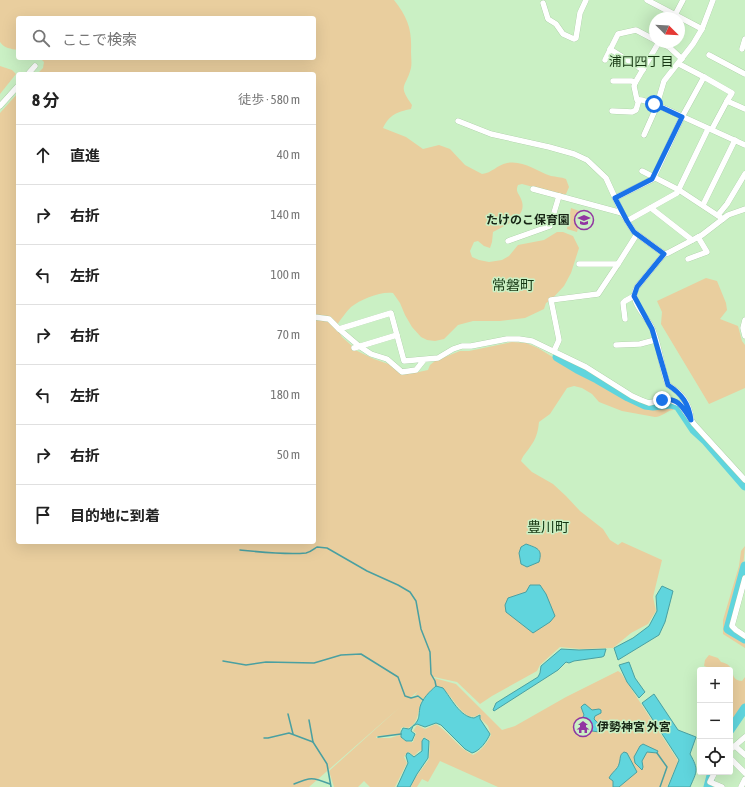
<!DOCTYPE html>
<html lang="ja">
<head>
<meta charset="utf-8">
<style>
	body { margin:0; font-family:"Asap Condensed","Noto Sans JP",sans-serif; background:#f6f6f6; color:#222 }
	.controls { position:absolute; right:12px; bottom:12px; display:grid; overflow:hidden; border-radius:4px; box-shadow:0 4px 16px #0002 }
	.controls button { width:36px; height:36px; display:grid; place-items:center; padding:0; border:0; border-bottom:1px solid #e0e0e0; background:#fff; color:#222; font:20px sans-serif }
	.compass { position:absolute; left:649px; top:12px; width:36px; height:36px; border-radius:50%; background:#fff; box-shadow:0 4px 16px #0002; rotate:114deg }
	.stop { position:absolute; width:12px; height:12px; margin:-9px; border:3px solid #1a73e8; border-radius:50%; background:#fff }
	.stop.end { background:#1a73e8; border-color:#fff; box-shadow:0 1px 4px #0008 }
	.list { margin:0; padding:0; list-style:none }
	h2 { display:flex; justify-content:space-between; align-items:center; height:52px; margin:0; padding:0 16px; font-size:17px }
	h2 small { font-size:13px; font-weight:400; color:#767676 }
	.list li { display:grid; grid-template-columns:26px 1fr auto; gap:12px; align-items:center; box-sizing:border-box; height:60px; padding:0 16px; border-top:1px solid #e0e0e0 }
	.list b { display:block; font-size:15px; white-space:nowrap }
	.list em { font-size:13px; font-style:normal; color:#767676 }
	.icon { flex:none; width:22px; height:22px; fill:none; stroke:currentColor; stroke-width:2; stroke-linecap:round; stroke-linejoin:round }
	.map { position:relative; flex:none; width:745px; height:787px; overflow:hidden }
	.search { position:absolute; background:#fff; box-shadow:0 4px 16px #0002; left:16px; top:16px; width:300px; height:44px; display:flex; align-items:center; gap:10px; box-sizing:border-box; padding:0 14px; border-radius:4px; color:#767676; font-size:15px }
	.panel { position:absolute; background:#fff; box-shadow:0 4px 16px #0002; left:16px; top:72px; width:300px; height:472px; border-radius:4px }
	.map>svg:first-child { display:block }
	.green { fill:#e9ce9e }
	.water { fill:#60d5dd; stroke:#4aa0a1 }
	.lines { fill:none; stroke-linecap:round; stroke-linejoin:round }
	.stream { stroke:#4aa0a1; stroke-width:1.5 }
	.river { stroke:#60d5dd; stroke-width:9 }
	.minor-casing { stroke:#a0c59a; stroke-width:6 }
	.minor { stroke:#fff; stroke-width:5.5 }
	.route { stroke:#1a73e8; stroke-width:5 }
	.labels { text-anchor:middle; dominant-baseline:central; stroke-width:3; stroke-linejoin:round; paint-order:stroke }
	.poi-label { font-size:12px; font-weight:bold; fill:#172515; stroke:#caf0c4; text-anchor:end }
	.neighbourhood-label { font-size:13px; fill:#173713; stroke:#caf0c4 }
	.quarter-label { font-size:14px; fill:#173713; stroke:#caf0c4 }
</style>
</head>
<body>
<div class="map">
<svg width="745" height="787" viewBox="0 0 745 787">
	<rect width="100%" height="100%" fill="#caf0c4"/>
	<g class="green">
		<path d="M0 0H394C408 18 412 29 411 52 411 57 412 63 411 68 406 88 397 84 412 105L411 109C397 112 390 114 383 128L406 137 423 149 439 145 450 149 465 165 482 174C492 173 497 165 507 163 523 160 536 171 551 176 556 177 561 177 566 179L569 187 566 194H559L522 184 518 185C515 192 519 193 521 199 529 217 505 225 493 232L492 242 490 248 484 246 478 241 474 242 470 251 472 257 479 260 489 262 502 260 509 256 518 245 544 240 557 232H563L573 236 579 248 571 273 564 286 551 300 546 303 544 309 525 318 500 321H473L458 325 444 339 435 341 427 340 421 337 412 327 405 315 400 303 393 293C381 291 361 299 351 307 346 312 341 319 337 325L338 330 342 337 352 346 353 349 374 359 414 373 428 370 430 365 435 361 460 351H469L512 342 526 343 538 348 567 366 600 383 632 401 651 409 670 407 673 408V410C666 411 662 417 655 417L622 411 599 402 592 394 582 388 574 386 567 388 550 414 539 422C538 432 536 439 530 447 527 452 523 455 521 461L532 472 553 484 566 496 580 511 603 529 610 540 618 545 622 542 662 560 653 597 656 611 648 624 631 633 613 648 580 649 560 647 540 665 537 671 492 696 480 704 457 682 434 677 433 678 435 681V686L423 699 418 695 414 696 418 691 410 698 418 697 422 700C417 711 420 722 408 728L404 727 401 728 400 734 377 736 376 738H390L400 735C402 740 408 743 413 742L416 733 413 731 417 725 425 729 436 724C450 733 458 748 473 755 481 751 488 742 491 735L488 726 480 718 481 715 479 714C463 728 450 685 436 686L434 678 456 684 502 730 515 726 566 697 618 671 621 673 677 759 678 762 667 787H498L440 761 428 782 422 779 417 787H411L413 781 429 759 430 741 424 737 422 741V750L419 751 414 756 409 752 407 753 404 757 407 763 395 787H370L364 781 358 787H334L329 771 400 707 309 787H0V113L18 93V542H314V74H37L43 68 44 62 40 58H314V18H18V50C11 49 4 48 0 42Z"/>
		<polygon points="0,66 12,70 16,74 0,94"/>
		<polygon points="571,208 582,212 577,232 567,229"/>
		<polygon points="706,278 717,281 726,303 727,310 720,319 738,326 742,341 745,345 745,388 709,404 661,324 662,312 657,301"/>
		<polygon points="745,546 743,568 727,629 745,640 745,648 723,634 723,620 739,566 741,551"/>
		<path d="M709 655 718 658 721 662C738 665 727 680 742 681L745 677V705L730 727V670H715L704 666 705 660Z"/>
	</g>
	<g class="water">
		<path d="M526 544C537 548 543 549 539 562L527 567 521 564 519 553 521 547Z"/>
		<polygon points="530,585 540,585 546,594 555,616 550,622 533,633 506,612 505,605 508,598 526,592"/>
		<polygon points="662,586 673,591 665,622 659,635 618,660 614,648 633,638 649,626 657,611 656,596"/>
		<polygon points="561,649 579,650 606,649 604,656 602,657 574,661 569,663 566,662 558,670 494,711 493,710 496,703 538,677 540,673 541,666"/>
		<polygon points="629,662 635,678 645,692 639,698 627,682 619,665"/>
		<path d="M436 686 443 688C451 698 460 717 474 718L480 715V719L490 734C487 741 480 751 472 753L465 749 441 725 436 723 425 727 417 724 413 726 411 731 415 734 412 741H406L401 737V732L403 728 409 729C421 720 418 718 420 707 422 699 430 691 436 686Z"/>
		<path d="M654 694 678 730 696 737 690 754C699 770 697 771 690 787H668L679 760 642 703Z"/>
		<polygon points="585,704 592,710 599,709 601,710 601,713 595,716 594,719 602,727 601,730 599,732 592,731 586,726 579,734 575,733 577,721 582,719 584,715 581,707 583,705"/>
		<polygon points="424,738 429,741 428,758 417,774 410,787 397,787 408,763 406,756 407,753 409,753 414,757 422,751 422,741"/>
		<polygon points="643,744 658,751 657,753 647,752 642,761 643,767 642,770 635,763 634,757 640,746"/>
		<path d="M624 752 627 753 637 772 619 787H613V781L609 778C612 772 618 769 619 764 621 758 619 755 624 752Z"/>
	</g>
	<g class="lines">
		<g class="stream">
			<path d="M240 550C260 552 286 555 306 553 311 552 314 549 317 547L327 548 367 571 398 585 410 592 416 601 421 629 430 652 431 674 435 681 436 686"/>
			<polyline points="223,661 246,665 266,662 314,663 341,655 361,654 398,677 405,696 411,698 418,696 423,700"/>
			<polyline points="288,714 293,734"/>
			<polyline points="309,720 313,742"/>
			<polyline points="378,737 401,734"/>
			<polyline points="264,738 268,738 289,733 313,742 327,764 331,787"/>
			<polyline points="657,753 667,767 660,787"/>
			<path d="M294 784C311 777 312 777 330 784"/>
		</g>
		<g class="river">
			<polyline points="557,357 577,369 597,379 628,397 645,405 653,406 670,404 678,406 694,430 706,441 745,486"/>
			<polyline points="745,566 728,629 745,639"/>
			<polyline points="730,730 745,708"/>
			<polyline points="708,787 712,772"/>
		</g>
		<g class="minor-casing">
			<g id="minor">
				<polyline points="647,0 702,29"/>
				<polyline points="543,3 548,19 556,24 563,34 574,39 576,38 580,13 586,0"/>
				<polyline points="675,15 683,0"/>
				<polyline points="659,42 635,83 634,86 637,100 642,100 657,105 745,145"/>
				<polyline points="659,42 669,47 682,59"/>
				<polyline points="610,49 643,70"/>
				<polyline points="742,49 745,39"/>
				<polyline points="709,55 745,74"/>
				<polyline points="605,60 618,34 636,30 655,40"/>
				<polyline points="28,74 35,66"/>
				<polyline points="704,77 732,93 727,101"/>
				<polyline points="613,81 632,81 635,83"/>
				<polyline points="0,106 18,86"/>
				<polyline points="612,111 632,112 636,110 639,100"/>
				<polyline points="458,121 491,134 549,147 574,154 587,160 606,178 622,213 634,232 664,254"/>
				<polyline points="712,129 727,101 745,109"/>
				<polyline points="644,135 656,108 664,81 693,44 702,29 713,0"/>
				<polyline points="642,171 679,190 723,219"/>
				<polyline points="533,189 559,196"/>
				<polyline points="615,198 653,179 682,117 704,77 679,64"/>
				<polyline points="703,205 735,140"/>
				<polyline points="651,208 692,240"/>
				<polyline points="718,215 727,204 745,174"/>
				<polyline points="627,221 677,193 708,129"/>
				<polyline points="508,241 550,226 559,196 622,213"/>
				<polyline points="688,259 707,252 698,237"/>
				<polyline points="579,264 618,264 637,234"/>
				<polyline points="314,317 329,319 339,329"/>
				<polyline points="625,319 623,303 625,301 634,296"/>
				<polyline points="745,320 743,328 745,336"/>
				<polyline points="616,345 640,344 655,340"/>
				<polyline points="354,348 397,335"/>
				<polyline points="554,351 559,340 551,300 598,294 618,264"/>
				<polyline points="424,360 416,370 402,372 387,359 371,354 359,346 339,329 391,313 404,361 438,358 453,349 462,346 471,346 507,339 519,339 532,341 586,367 632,396 641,400 649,403 662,400 670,400 680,404 694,424 745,480"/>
				<path d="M691 418C689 402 681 393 668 385 661 367 660 346 652 328 646 315 628 301 637 287L664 254 668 253 702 235 728 215 745 209"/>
				<polyline points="745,578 732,626 736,630 745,636"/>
				<polyline points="735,746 745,755"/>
				<polyline points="730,750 745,737"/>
				<polyline points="730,758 745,773"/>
				<polyline points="715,772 710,782 722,787"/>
				<polyline points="741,787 745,779"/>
			</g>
		</g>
		<use href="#minor" class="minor"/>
	</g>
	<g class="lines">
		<path class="route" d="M654 104 682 117 652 179 615 198 627 221 634 232 664 254 637 287 634 296 652 329 668 385C682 394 689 404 691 420 683 408 679 397 662 400"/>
	</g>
	<defs>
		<g id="school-ring" transform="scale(1)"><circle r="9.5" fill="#caf0c4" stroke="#9136a1" stroke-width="1.5"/><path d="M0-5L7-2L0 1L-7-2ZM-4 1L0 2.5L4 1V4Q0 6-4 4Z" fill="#9136a1"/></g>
		<g id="temple-ring" transform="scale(1)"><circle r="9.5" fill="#caf0c4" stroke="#9136a1" stroke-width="1.5"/><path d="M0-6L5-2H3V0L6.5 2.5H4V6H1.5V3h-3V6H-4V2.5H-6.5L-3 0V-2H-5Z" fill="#9136a1"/></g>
	</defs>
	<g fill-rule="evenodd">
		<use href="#school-ring" x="584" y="220"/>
		<use href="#temple-ring" x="583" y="727"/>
	</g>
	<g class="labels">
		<g class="poi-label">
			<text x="570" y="220">たけのこ保育園</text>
			<text x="597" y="727" text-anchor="start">伊勢神宮 外宮</text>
		</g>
		<g class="neighbourhood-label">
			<text x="641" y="61">浦口四丁目</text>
		</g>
		<g class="quarter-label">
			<text x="513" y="285">常磐町</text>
			<text x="548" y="527">豊川町</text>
		</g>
	</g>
</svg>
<div class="controls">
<button>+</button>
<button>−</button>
<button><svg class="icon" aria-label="locate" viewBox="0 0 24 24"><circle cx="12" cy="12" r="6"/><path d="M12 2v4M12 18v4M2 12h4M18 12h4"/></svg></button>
</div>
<svg class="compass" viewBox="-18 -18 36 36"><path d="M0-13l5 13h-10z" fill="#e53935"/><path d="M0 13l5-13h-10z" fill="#767676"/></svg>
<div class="stop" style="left:654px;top:104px"></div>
<div class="stop end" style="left:662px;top:400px"></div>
<div class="search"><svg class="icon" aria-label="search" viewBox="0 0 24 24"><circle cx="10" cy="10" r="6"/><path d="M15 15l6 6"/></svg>ここで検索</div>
<section class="panel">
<h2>8 分<small>徒歩 · 580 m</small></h2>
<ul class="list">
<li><svg class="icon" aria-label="ahead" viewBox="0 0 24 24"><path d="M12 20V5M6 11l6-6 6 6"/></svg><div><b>直進</b></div><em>40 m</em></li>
<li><svg class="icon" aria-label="right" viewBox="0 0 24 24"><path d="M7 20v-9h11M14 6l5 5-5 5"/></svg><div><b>右折</b></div><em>140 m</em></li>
<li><svg class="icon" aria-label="left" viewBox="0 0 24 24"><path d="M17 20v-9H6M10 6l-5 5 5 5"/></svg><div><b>左折</b></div><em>100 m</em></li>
<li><svg class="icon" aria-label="right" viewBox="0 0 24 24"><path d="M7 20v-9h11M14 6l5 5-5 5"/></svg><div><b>右折</b></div><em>70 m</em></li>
<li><svg class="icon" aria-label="left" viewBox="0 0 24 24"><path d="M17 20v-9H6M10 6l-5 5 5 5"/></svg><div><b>左折</b></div><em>180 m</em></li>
<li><svg class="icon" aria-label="right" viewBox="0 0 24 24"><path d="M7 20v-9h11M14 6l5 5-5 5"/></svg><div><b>右折</b></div><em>50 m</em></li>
<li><svg class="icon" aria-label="arrive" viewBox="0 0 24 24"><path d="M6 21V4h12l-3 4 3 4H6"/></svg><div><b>目的地に到着</b></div></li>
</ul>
</section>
</div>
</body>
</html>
